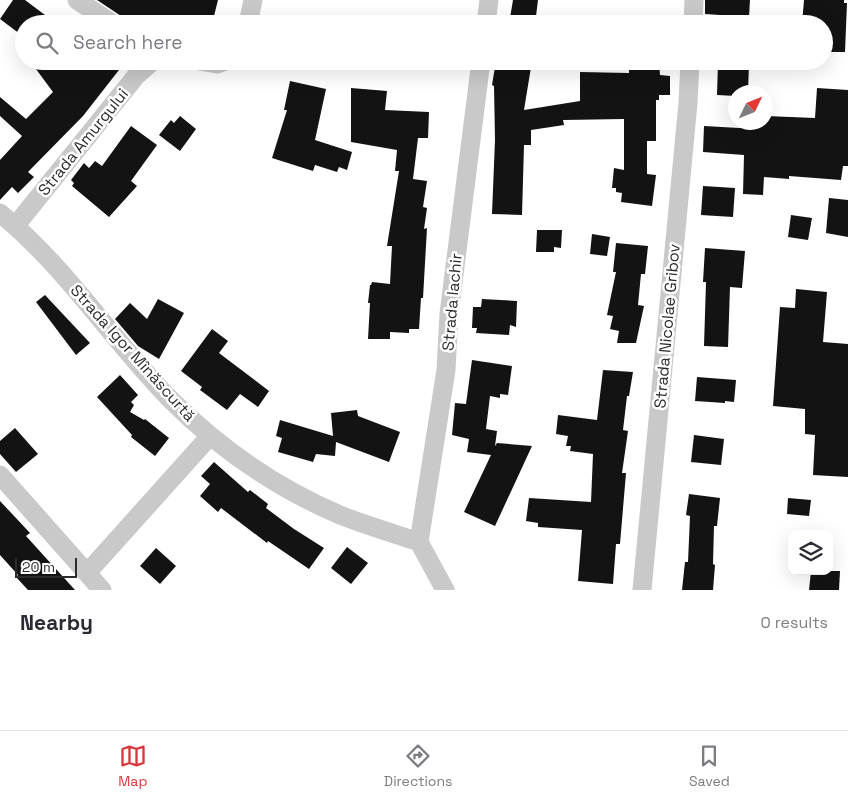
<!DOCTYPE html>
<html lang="en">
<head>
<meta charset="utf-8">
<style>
	body { margin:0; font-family:"Space Grotesk",sans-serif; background:#f2f2f3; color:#2b2b33 }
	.controls { position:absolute; right:15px; bottom:15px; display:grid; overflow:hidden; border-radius:10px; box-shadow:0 5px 20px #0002 }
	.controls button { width:45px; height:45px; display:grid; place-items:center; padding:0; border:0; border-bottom:1px solid #e1e1e2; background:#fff; color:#2b2b33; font:25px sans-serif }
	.compass { position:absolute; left:728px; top:85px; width:45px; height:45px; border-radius:50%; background:#fff; box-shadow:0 5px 20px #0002; rotate:47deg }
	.scale { position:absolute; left:15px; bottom:12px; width:62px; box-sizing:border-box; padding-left:5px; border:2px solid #2c2c2c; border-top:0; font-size:14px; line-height:18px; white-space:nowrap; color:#2c2c2c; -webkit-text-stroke:4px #fff; paint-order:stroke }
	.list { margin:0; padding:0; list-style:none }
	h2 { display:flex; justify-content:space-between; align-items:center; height:65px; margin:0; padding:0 20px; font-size:21px }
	h2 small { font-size:16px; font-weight:400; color:#7c7c81 }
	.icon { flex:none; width:28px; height:28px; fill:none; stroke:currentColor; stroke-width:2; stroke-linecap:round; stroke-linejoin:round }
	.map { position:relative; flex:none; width:848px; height:590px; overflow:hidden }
	.search { position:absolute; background:#fff; box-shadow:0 5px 20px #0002; left:15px; right:15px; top:15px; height:55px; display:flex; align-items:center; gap:12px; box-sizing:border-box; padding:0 18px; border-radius:28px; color:#7c7c81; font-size:19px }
	.sheet { height:140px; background:#fff }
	nav { display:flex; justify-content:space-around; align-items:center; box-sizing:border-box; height:70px; border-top:1px solid #e1e1e2; background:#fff; font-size:14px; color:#7c7c81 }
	nav a { display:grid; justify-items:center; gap:2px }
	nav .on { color:#d9373c }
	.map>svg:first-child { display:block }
	.building { fill:#131313 }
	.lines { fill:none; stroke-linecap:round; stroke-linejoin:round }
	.street { stroke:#c9c9c9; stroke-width:19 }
	.labels { text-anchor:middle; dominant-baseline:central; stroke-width:5; stroke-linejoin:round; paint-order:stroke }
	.street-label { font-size:16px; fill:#2c2c2c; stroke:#fff }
</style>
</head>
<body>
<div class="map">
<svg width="848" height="590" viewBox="0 0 848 590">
	<rect width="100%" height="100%" fill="#fff"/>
	<g class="building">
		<polygon points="13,0 25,0 57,24 24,24 24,37 0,19"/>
		<polygon points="97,0 218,0 212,24 133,24"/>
		<polygon points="513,0 538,0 535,24 509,24"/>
		<polygon points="705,0 750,0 749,17 705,14"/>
		<polygon points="804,0 844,0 844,3 847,3 845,52 824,52 824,24 802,24"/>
		<polygon points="30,61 126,61 83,116 28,172 34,177 18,193 12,187 0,200 0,160 22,136 0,116 0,97 26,119 53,92"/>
		<polygon points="496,61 532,61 524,110 580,101 580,72 629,73 629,61 659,61 660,75 670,76 670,95 659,95 659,100 656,100 656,141 647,141 647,174 656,175 652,206 621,202 622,193 616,192 616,188 612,188 614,168 624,170 624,119 563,120 564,125 531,130 531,145 524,145 522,215 492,214 495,140 494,86 492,85"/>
		<polygon points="718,62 749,64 748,92 736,92 736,96 717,95"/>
		<polygon points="290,81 326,89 315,140 352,152 347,170 339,167 337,172 315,165 313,171 272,158 287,110 284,110"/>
		<polygon points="351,88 387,91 385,110 429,112 428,138 418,138 413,179 427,181 423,207 427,208 424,229 427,228 423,298 421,298 419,329 409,329 409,333 390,332 390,339 368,339 370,303 368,303 370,285 371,285 372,282 390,284 392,246 387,246 399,171 395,171 397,150 351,142"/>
		<polygon points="817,88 848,90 848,166 843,166 841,180 789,176 789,179 764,177 763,195 743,194 744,155 703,152 704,126 757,129 757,122 766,122 766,116 815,118"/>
		<polygon points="180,116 196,129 180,151 159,135 171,120 174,123"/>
		<polygon points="131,126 157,145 131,181 137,186 109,217 72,186 74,183 71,180 84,163 89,168 95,161 102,166"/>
		<polygon points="703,186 735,188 733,217 701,215"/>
		<polygon points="829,198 848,200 848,237 826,233"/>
		<polygon points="791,215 812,218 808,240 788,237"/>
		<polygon points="537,230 562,230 561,248 554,247 554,252 536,252"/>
		<polygon points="592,234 610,237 607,256 590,254"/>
		<polygon points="616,243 648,246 645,274 641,274 638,305 644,306 636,343 617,343 619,331 610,329 613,316 607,315 616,272 613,272"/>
		<polygon points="705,248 745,251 742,288 730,287 728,347 704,346 706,282 703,282"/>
		<polygon points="796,289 827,292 823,342 848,344 848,477 813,475 815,435 805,434 805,409 773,406 780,307 795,308"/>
		<polygon points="45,295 90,343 76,355 36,302"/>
		<polygon points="158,299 184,313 159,359 138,346 115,319 130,303 147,319"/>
		<polygon points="482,299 517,301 516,327 510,325 509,335 476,333 477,328 472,328 473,307 481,307"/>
		<polygon points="212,329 228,341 219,353 269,391 258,407 240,394 227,410 200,390 202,387 181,371"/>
		<polygon points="472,360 512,366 508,395 500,394 500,398 490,396 486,429 497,431 495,446 497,443 532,446 495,526 464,512 491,455 467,452 469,439 452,435 455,403 466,404"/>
		<polygon points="603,370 633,372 629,396 627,396 623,430 628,431 622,473 626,473 620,544 616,544 613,584 578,581 582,530 538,527 538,523 526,521 529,498 591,502 593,454 570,451 571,446 566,446 568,436 556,434 558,415 597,420"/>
		<polygon points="120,375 138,395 131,402 134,405 130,412 144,420 145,419 169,438 155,456 131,437 132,435 97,397"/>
		<polygon points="697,377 736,380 734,402 725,401 725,403 695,401"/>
		<polygon points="357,410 358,416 400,432 389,462 336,442 335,456 316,454 313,462 278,452 282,438 276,436 280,420 333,436 331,413"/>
		<polygon points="15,428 38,454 16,472 0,454 0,441"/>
		<polygon points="694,435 724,439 721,465 691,462"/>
		<polygon points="214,462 248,492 250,490 268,504 266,508 294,529 324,548 309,569 268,541 267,543 221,508 218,512 200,496 210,484 201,476"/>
		<polygon points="689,494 720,498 717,526 714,526 713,564 715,565 713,590 682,590 685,562 688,562 690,516 686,515"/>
		<polygon points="788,498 811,500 809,516 787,514"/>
		<polygon points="0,501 30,533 26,536 75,590 28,590 16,577 18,575 0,555"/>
		<polygon points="347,547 368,563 351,584 331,568"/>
		<polygon points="156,548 176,566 160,584 140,566"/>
		<polygon points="811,571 840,571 839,590 809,590"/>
	</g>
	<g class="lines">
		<g class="street">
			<polyline points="77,0 113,24"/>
			<polyline points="248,24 253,0"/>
			<polyline points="486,24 489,0"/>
			<polyline points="693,24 694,0"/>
			<polyline points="199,61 217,64 225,61"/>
			<path d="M0 213C66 267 112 340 171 400 219 448 277 488 340 515 365 525 392 533 419 542L445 590"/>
			<polyline points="16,225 136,76 153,61"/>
			<polyline points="0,475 102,590"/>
			<polyline points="419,542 446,370 449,314 481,61"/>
			<polyline points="87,573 210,436"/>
			<polyline points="642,590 688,103 690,61"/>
		</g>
	</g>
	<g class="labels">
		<g class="street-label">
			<text transform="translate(83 142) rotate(-51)">Strada Amurgului</text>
			<text transform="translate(452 302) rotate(-85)">Strada Iachir</text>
			<text transform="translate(667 326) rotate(-85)">Strada Nicolae Gribov</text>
			<text transform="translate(133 353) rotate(48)">Strada Igor Mînăscurtă</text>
		</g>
	</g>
</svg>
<div class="controls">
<button><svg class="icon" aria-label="layers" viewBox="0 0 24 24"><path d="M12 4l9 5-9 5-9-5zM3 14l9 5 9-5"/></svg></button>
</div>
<svg class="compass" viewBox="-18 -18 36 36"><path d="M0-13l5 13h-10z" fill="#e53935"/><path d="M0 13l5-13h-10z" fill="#7c7c81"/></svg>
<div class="scale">20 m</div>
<div class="search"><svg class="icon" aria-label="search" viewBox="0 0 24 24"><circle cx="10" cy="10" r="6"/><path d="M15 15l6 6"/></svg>Search here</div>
</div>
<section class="sheet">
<h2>Nearby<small>0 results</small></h2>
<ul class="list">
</ul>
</section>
<nav>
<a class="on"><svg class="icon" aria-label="map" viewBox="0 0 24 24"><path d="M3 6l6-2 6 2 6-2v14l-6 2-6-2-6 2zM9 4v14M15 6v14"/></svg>Map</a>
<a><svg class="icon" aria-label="directions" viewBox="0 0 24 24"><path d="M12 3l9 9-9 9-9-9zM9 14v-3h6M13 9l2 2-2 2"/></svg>Directions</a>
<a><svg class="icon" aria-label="saved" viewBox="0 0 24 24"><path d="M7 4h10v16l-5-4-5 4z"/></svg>Saved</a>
</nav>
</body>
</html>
